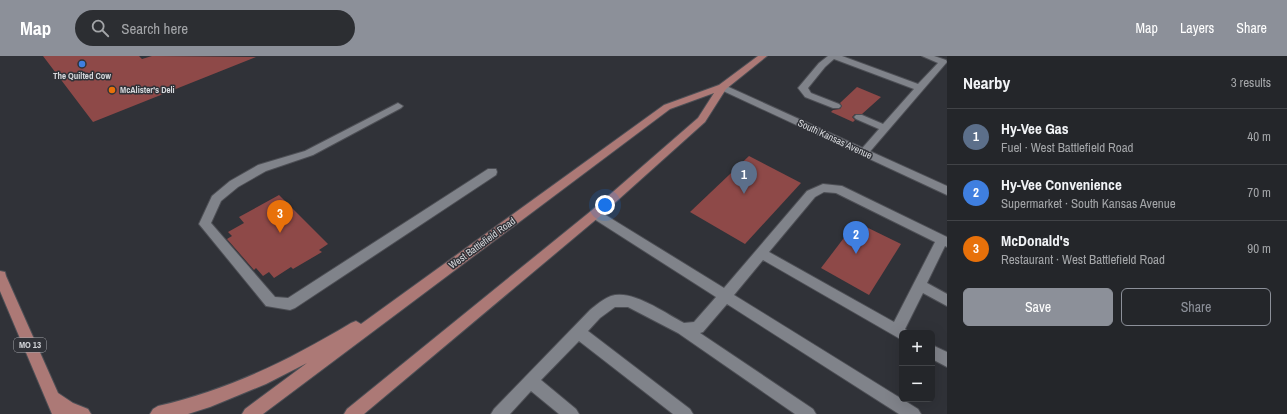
<!DOCTYPE html>
<html lang="en">
<head>
<meta charset="utf-8">
<style>
	body { margin:0; font-family:"Archivo Narrow",sans-serif; background:#2c2e32; color:#f1f3f6 }
	.controls { position:absolute; right:12px; bottom:12px; display:grid; overflow:hidden; border-radius:6px; box-shadow:0 4px 16px #0002 }
	.controls button { width:36px; height:36px; display:grid; place-items:center; padding:0; border:0; border-bottom:1px solid #414347; background:#24262a; color:#f1f3f6; font:20px sans-serif }
	.you { position:absolute; left:605px; top:149px; width:14px; height:14px; margin:-10px; border:3px solid #fff; border-radius:50%; background:#1a73e8; box-shadow:0 0 0 6px #1a73e833 }
	.badge { display:grid; place-items:center; width:26px; height:26px; border-radius:50%; background:#8c9099; color:#fff; font-size:13px; font-weight:700 }
	.pin { position:absolute; translate:-50% -33px; filter:drop-shadow(0 1px 2px #0008) }
	.pin::after { content:''; position:absolute; top:21px; width:14px; height:12px; background:inherit; clip-path:polygon(0 0,100% 0,50% 100%) }
	.list { margin:0; padding:0; list-style:none }
	h2 { display:flex; justify-content:space-between; align-items:center; height:52px; margin:0; padding:0 16px; font-size:17px }
	h2 small { font-size:13px; font-weight:400; color:#a3a5a8 }
	.list li { display:grid; grid-template-columns:26px 1fr auto; gap:12px; align-items:center; box-sizing:border-box; height:56px; padding:0 16px; border-top:1px solid #414347 }
	.list b { display:block; font-size:15px; white-space:nowrap }
	.list p { margin:0; font-size:13px; white-space:nowrap; color:#a3a5a8 }
	.list em { font-size:13px; font-style:normal; color:#a3a5a8 }
	.actions { display:flex; gap:8px; padding:12px 16px }
	.actions a { flex:1; padding:9px 0; border:1px solid #8c9099; border-radius:6px; text-align:center; font-size:14px; color:#8c9099 }
	.actions .main { background:#8c9099; color:#fff }
	.icon { flex:none; width:22px; height:22px; fill:none; stroke:currentColor; stroke-width:2; stroke-linecap:round; stroke-linejoin:round }
	.map { position:relative; flex:none; width:947px; height:358px; overflow:hidden }
	header { display:flex; align-items:center; gap:24px; box-sizing:border-box; height:56px; padding:0 20px; background:#8c9099; color:#fff }
	header strong { font-size:19px }
	nav { display:flex; gap:22px; margin-inline-start:auto; font-size:14px }
	.search { width:280px; height:36px; background:#2c2e32; display:flex; align-items:center; gap:10px; box-sizing:border-box; padding:0 14px; border-radius:22px; color:#a3a5a8; font-size:15px }
	main { display:flex }
	aside { flex:1; background:#24262a }
	.map>svg:first-child { display:block }
	.building { fill:#8e4948 }
	.lines { fill:none; stroke-linecap:round; stroke-linejoin:round }
	.lane-casing { stroke:#4d4f55; stroke-width:2 }
	.street-casing { stroke:#4d4f55; stroke-width:2 }
	.primary-casing { stroke:#4d4f55; stroke-width:2 }
	.lane { fill:#80838a; fill-rule:evenodd }
	.street { fill:#80838a; fill-rule:evenodd }
	.primary { fill:#ac7976; fill-rule:evenodd }
	.shop-dot { fill:#3f7fe0; stroke:#303238; stroke-width:1.5 }
	.food-dot { fill:#e8710a; stroke:#303238; stroke-width:1.5 }
	.labels { text-anchor:middle; dominant-baseline:central; stroke-width:3; stroke-linejoin:round; paint-order:stroke }
	.far-poi-label { font-size:9px; font-weight:bold; fill:#d6d8dc; stroke:#303238 }
	.shield { fill:#303238; stroke:#a4a6ab; stroke-width:1 }
	.shield-label { font-size:9px; font-weight:bold; fill:#d6d8dc }
	.street-label { font-size:10px; fill:#d6d8dc; stroke:#303238 }
</style>
</head>
<body>
<header>
<strong>Map</strong>
<div class="search"><svg class="icon" aria-label="search" viewBox="0 0 24 24"><circle cx="10" cy="10" r="6"/><path d="M15 15l6 6"/></svg>Search here</div>
<nav><a>Map</a><a>Layers</a><a>Share</a></nav>
</header>
<main>
<div class="map">
<svg width="947" height="358" viewBox="0 0 947 358">
	<rect width="100%" height="100%" fill="#303238"/>
	<g class="building">
		<polygon points="43,0 139,0 142,3 152,0 256,1 93,66"/>
		<polygon points="857,31 881,41 862,58 855,58 852,61 855,64 853,66 831,56 833,54 840,53 842,50 840,47"/>
		<polygon points="749,100 801,127 745,188 690,156"/>
		<polygon points="279,139 328,188 319,194 322,196 293,213 291,211 274,222 269,216 263,220 256,212 254,214 227,183 232,180 228,176 244,167 239,161"/>
		<polygon points="856,166 901,188 869,239 821,212"/>
	</g>
	<g class="lines">
		<g class="lane-casing">
			<g id="lane">
				<polygon points="828,0 842,0 918,28 938,7 922,0 934,0 946,4 947,6 867,99 863,100 858,97 879,73 856,63 854,61 856,59 862,59 883,68 914,33 834,3 825,11 808,32 811,37 839,48 841,50 839,52 833,52 805,41 798,32 819,7"/>
				<polygon points="398,47 403,50 401,52 313,99 266,115 238,131 221,145 211,167 275,241 288,242 488,113 496,113 497,116 496,119 295,252 290,254 266,250 199,168 212,140 230,125 258,109 305,95"/>
				<path d="M823 128 842 130 947 181V191L945 190 927 227 947 238V250L923 237 905 273 909 277H902V284L763 204 734 239 918 353 921 358H899L727 248 703 276 700 277 813 353 816 358H795L678 277 628 251H615L600 262 588 275 690 353 693 358H673L579 285 541 324 576 353 579 358H559L531 335 510 358H491L494 353 590 254C596 249 603 243 611 240 632 233 665 257 684 267L694 266 716 241 591 161 589 158 591 155 595 154 599 155 724 232 807 135ZM824 136 836 137 935 186 894 266 769 196 815 141Z"/>
				<polygon points="932,289 947,296 947,311 932,303"/>
			</g>
		</g>
		<g class="street-casing">
			<polygon id="street" points="722,28 947,130 947,139 719,33 717,31"/>
		</g>
		<g class="primary-casing">
			<g id="primary">
				<path d="M758 0H767L726 33 705 66 599 161 364 358H344L347 353 591 155 698 62 714 37 670 53 263 358H242L245 353 307 307 266 328 210 351 188 358H150L153 353 158 350C229 334 289 304 351 267L356 265 361 268 664 49 719 29Z"/>
				<polygon points="0,215 5,216 6,220 58,337 73,347 88,353 91,358 52,358 0,235"/>
			</g>
		</g>
		<use href="#lane" class="lane"/>
		<use href="#street" class="street"/>
		<use href="#primary" class="primary"/>
	</g>
	<circle class="shop-dot" cx="82" cy="8" r="4"/>
	<circle class="food-dot" cx="112" cy="34" r="4"/>
	<g class="labels">
		<g class="far-poi-label">
			<text x="82" y="20">The Quilted Cow</text>
			<text x="120" y="34" text-anchor="start">McAlister's Deli</text>
		</g>
		<rect class="shield" x="14" y="282" width="32" height="14" rx="3"/>
		<g class="shield-label">
			<text x="30" y="289">MO 13</text>
		</g>
		<g class="street-label">
			<text transform="translate(835 83) rotate(25)">South Kansas Avenue</text>
			<text transform="translate(482 187) rotate(-36)">West Battlefield Road</text>
		</g>
	</g>
</svg>
<div class="controls">
<button>+</button>
<button>−</button>
</div>
<div class="you"></div>
<div class="pin badge" style="left:744px;top:138px;background:#5c6f8a">1</div>
<div class="pin badge" style="left:856px;top:198px;background:#3f7fe0">2</div>
<div class="pin badge" style="left:280px;top:177px;background:#e8710a">3</div>
</div>
<aside>
<h2>Nearby<small>3 results</small></h2>
<ul class="list">
<li><span class="badge" style="background:#5c6f8a">1</span><div><b>Hy-Vee Gas</b><p>Fuel · West Battlefield Road</p></div><em>40 m</em></li>
<li><span class="badge" style="background:#3f7fe0">2</span><div><b>Hy-Vee Convenience</b><p>Supermarket · South Kansas Avenue</p></div><em>70 m</em></li>
<li><span class="badge" style="background:#e8710a">3</span><div><b>McDonald's</b><p>Restaurant · West Battlefield Road</p></div><em>90 m</em></li>
</ul>
<div class="actions"><a class="main">Save</a><a>Share</a></div>
</aside>
</main>
</body>
</html>
